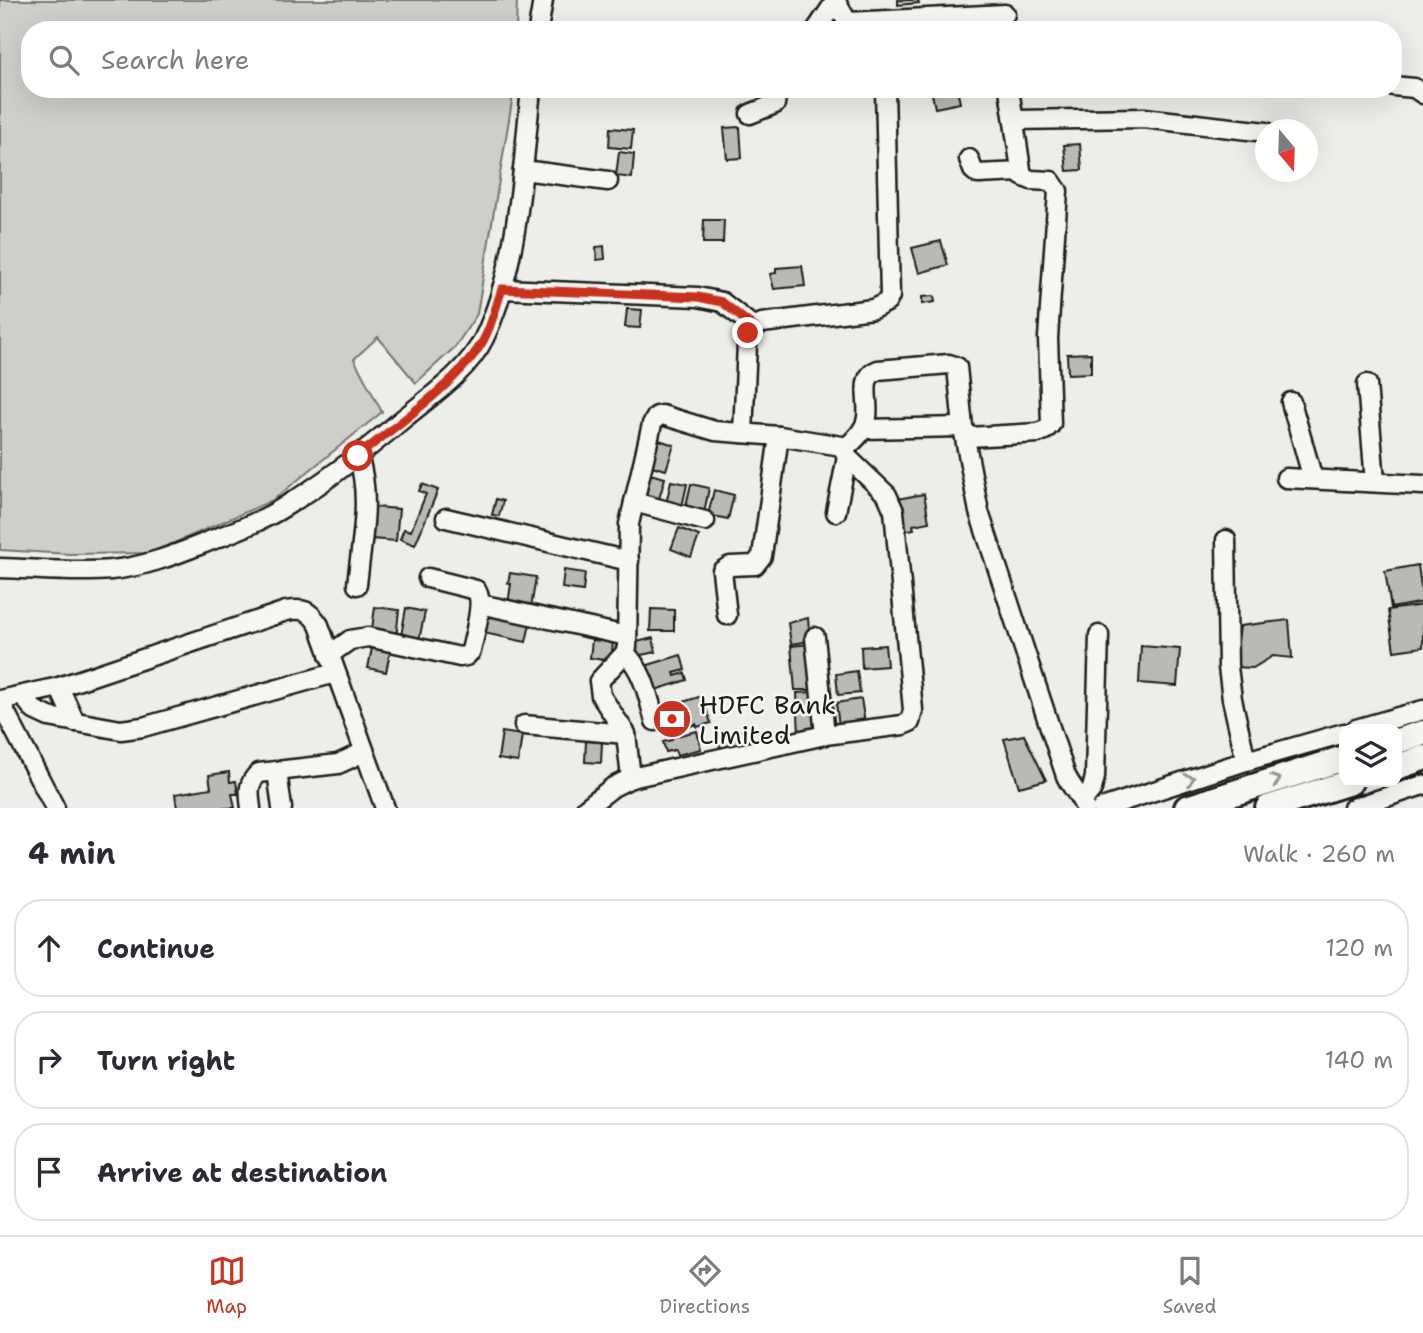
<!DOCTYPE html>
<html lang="en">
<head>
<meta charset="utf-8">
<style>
	body { margin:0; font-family:"Shantell Sans",sans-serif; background:#f2f2f3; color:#2b2b33 }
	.controls { position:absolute; right:21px; bottom:21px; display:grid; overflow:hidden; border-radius:14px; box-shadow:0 7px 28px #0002 }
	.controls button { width:63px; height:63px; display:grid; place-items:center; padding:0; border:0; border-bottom:2px solid #e1e1e2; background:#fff; color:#2b2b33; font:35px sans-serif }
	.compass { position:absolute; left:1255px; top:119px; width:63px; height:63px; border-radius:50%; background:#fff; box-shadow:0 7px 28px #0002; rotate:161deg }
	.stop { position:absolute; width:21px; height:21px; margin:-16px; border:5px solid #c8321e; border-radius:50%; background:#fff }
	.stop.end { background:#c8321e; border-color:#fff; box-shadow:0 2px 7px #0008 }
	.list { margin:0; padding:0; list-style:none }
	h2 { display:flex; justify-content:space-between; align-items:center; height:91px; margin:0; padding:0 28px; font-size:30px }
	h2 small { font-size:23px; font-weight:400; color:#7c7c81 }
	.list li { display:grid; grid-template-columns:46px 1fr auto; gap:21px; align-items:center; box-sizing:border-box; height:98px; margin:0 14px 14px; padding:0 14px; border:2px solid #e1e1e2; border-radius:28px }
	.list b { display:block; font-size:26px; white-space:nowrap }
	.list em { font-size:23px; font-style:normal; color:#7c7c81 }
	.icon { flex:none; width:38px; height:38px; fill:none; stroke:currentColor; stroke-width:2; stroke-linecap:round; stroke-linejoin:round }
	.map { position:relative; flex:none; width:1423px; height:808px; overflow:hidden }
	.search { position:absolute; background:#fff; box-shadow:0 7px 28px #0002; left:21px; right:21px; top:21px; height:77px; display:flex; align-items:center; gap:18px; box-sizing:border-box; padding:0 24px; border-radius:28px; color:#7c7c81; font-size:26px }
	.sheet { height:427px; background:#fff }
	nav { display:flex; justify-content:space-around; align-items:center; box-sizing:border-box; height:98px; border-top:2px solid #e1e1e2; background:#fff; font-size:19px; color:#7c7c81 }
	nav a { display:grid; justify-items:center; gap:4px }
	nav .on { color:#c8321e }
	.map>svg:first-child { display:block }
	.green { fill:#cececb; stroke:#757574; stroke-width:2 }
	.building { fill:#b9b9b6; stroke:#1c1c1c; stroke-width:2 }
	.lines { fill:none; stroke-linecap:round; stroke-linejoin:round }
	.minor-casing { stroke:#1c1c1c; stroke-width:23 }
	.highway-casing { stroke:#1c1c1c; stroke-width:30 }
	.minor { stroke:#f6f6f2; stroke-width:18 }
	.highway { stroke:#f6f6f2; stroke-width:24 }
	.oneway { stroke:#949492 }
	.route { stroke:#c8321e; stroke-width:9 }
	.labels { text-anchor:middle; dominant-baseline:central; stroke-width:5; stroke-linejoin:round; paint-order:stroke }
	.poi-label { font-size:26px; fill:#1c1c1c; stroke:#f6f6f2; text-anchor:start }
</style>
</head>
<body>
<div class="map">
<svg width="1423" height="808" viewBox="0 0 1423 808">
	<rect width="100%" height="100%" fill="#edede9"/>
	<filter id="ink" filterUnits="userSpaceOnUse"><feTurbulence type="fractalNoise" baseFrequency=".0143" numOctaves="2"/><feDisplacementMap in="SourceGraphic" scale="14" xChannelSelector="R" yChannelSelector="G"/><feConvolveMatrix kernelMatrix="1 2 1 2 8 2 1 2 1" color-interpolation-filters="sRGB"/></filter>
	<g filter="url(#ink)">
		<polygon class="green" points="0,0 517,0 516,30 30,30 30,89 514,89 477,314 455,347 416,383 378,337 354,359 382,412 273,500 151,553 70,554 0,550"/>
		<g class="building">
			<polygon points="898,0 918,0 919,3 898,5"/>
			<polygon points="931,89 957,89 960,103 935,108"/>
			<polygon points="740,127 742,158 727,159 724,128"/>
			<polygon points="610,128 633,130 631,149 609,147"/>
			<polygon points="1080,144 1082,170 1067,171 1064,145"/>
			<polygon points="619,152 634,154 632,178 616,176"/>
			<polygon points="704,220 724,220 723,243 703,243"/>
			<polygon points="941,241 948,265 919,273 912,248"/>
			<polygon points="604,246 605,259 597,260 596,247"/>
			<polygon points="802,266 805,286 774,289 770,274 776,273 776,268"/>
			<polygon points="934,296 935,302 922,304 922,297"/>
			<polygon points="627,309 642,310 640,328 625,327"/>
			<polygon points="1091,353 1091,373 1068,374 1067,354"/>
			<polygon points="653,438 674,445 666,470 645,464"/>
			<polygon points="646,473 665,478 657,506 638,501"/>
			<polygon points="671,481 687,484 682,507 666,504"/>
			<polygon points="422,484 438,490 415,545 400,539 404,529 411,531 426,494 419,491"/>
			<polygon points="691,484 709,488 704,513 685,510"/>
			<polygon points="714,490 734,495 728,519 708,515"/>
			<polygon points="924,494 929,522 913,525 914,529 903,531 897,499"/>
			<polygon points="496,499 503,501 499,516 492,515"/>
			<polygon points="374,507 399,509 396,541 371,539"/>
			<polygon points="679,528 699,536 691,557 671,549"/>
			<polygon points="1418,565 1423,602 1391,608 1385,571"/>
			<polygon points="564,570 585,573 583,591 562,588"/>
			<polygon points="510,573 536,577 531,608 508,604 511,584 508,583"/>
			<polygon points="1423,605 1423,647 1394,651 1388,610"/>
			<polygon points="375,607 399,610 396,639 371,636"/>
			<polygon points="406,608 425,612 419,640 401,636"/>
			<polygon points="651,609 674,610 674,631 650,631"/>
			<polygon points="487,615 530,624 526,642 484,633"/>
			<polygon points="808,618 810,641 791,644 788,623"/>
			<polygon points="1289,620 1292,658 1273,656 1253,668 1235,667 1240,626"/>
			<polygon points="653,638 656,652 636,656 633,643"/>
			<polygon points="592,640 613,642 611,661 590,658"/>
			<polygon points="810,644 812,690 795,690 791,646"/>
			<polygon points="885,645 887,666 862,668 861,647"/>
			<polygon points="1141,646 1180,649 1177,686 1139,683"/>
			<polygon points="372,648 390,652 386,672 368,668"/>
			<polygon points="681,655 685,670 674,673 675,676 685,673 687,680 652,691 645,666"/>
			<polygon points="857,671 860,693 838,695 836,674"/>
			<polygon points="816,692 818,733 799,735 797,693"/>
			<polygon points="702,696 711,723 697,727 696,724 688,727 687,721 660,729 655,711"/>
			<polygon points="861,699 865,723 839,726 836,703"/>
			<polygon points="746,729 751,746 722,754 717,737"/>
			<polygon points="697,731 701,749 677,755 675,750 666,752 663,742 672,740 672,737"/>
			<polygon points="502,732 522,735 518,762 498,759"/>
			<polygon points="1024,735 1046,780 1019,787 1004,739"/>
			<polygon points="586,741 602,742 601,763 585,762"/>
			<polygon points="229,772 230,782 236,781 238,794 232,794 235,808 177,808 175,794 211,788 209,775"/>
		</g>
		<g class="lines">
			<g class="minor-casing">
				<g id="minor">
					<polyline points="835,0 852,30"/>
					<polyline points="849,22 1005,14"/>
					<polyline points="538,30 543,0"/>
					<polyline points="816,30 835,2"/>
					<polyline points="1393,86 1414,88 1423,94"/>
					<polyline points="750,114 775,104 777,89"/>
					<polyline points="1015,120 1144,118 1266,132"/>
					<polyline points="969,159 973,170 978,174 1021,172"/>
					<polyline points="523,170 608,181"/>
					<polyline points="502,289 698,297 722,302 754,327"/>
					<polyline points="1367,384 1375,482"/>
					<polyline points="1291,402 1313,479"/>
					<polyline points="863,429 963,427"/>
					<path d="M743 433 747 344C749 332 751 328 762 323L873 309 887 302 890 296 885 89"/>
					<path d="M964 433 979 512 1066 776C1072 788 1081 797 1085 808"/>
					<path d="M845 449C853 441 863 433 866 422 872 404 857 378 878 370L949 364 957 367 963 427 968 437 1038 433 1045 430 1051 424 1048 338 1058 191 1051 181 1031 180 1022 176 1009 89"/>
					<polyline points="1286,478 1423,485"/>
					<polyline points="634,502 652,424 657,416 662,415 715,431 779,436 842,446 847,457 836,512"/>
					<polyline points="446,518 629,561"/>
					<polyline points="1226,540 1228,667 1232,699 1246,761"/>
					<path d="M0 568C37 569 74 573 111 570 143 567 172 556 202 544 229 533 259 523 284 507 326 482 365 451 403 419 431 396 468 371 484 338 518 268 523 166 531 89"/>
					<path d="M357 585C361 543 372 497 358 456"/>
					<polyline points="480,604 627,636"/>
					<polyline points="727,615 722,571 730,566 755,565 762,556 779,436"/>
					<polyline points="815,637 825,735"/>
					<path d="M625 653C644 671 648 697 655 721"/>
					<path d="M329 655 350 640 368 637 460 657 466 656 471 651C474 636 485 601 476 590L428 578"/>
					<polyline points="59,687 75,722"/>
					<polyline points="23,696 34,710 49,717 121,730 143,727 335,673"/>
					<path d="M0 700 59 687 286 611C304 608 309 610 319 625L385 808"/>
					<polyline points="0,702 55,808"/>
					<polyline points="524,725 626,734"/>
					<polyline points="1356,729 1423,710"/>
					<polyline points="277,771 282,808"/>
					<polyline points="631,778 825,735 903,725 910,722 913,710 894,511 887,495 847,457"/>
					<polyline points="1083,800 1092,789 1095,777 1099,635"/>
					<path d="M251 808C249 793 247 783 259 773L338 764 364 752"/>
					<polyline points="586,808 613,787 631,778 626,734 601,696 599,681 625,653 627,647 629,524 634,502 705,521"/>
					<polyline points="1102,808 1246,761 1344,733"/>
					<polyline points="1353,808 1423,785"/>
				</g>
			</g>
			<g class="highway-casing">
				<g id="highway">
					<polyline points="1397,741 1423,733"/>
					<polyline points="1397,767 1423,758"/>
					<polyline points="1187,808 1344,758"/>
					<polyline points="1268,808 1350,782"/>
				</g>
			</g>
			<use href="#minor" class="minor"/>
			<use href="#highway" class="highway"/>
		</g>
		<defs><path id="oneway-chevron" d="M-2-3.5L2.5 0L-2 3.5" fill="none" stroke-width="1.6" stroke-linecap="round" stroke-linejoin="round" transform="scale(1.75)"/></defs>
		<g class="oneway">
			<use href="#oneway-chevron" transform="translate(1190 779) rotate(-18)"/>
			<use href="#oneway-chevron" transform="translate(1276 780) rotate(-18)"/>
		</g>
	</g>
	<g class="lines" filter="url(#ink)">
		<path class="route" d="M358 456C395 426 460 381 483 341 492 325 496 306 502 289L698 297 722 302 754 327 748 333"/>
	</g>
	<defs>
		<g id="bank-disc" transform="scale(2.0125)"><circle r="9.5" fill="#c8321e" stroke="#f6f6f2"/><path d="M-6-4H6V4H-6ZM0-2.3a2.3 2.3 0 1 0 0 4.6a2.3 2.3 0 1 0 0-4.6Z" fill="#fff"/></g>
	</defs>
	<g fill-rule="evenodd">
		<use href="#bank-disc" x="672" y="719"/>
	</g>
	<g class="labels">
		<g class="poi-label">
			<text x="699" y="704">HDFC Bank<tspan x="699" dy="30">Limited</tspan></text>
		</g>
	</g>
</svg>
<div class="controls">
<button><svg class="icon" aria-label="layers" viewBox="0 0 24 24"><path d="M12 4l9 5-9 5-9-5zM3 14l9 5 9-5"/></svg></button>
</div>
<svg class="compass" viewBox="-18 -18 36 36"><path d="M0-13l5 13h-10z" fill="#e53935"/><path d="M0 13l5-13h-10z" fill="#7c7c81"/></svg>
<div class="stop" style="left:358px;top:456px"></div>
<div class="stop end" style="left:748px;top:333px"></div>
<div class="search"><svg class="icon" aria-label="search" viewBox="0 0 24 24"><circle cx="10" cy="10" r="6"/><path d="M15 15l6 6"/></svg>Search here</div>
</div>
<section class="sheet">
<h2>4 min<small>Walk · 260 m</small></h2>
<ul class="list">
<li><svg class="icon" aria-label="ahead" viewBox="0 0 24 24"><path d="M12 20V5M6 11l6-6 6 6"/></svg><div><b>Continue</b></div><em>120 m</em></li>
<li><svg class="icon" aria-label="right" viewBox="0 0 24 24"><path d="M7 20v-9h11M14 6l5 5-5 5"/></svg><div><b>Turn right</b></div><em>140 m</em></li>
<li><svg class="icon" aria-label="arrive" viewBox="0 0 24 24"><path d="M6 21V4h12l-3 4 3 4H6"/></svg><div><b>Arrive at destination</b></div></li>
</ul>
</section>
<nav>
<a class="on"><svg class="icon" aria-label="map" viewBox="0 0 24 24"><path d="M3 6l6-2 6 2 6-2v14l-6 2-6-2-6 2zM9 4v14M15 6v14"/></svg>Map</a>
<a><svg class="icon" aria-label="directions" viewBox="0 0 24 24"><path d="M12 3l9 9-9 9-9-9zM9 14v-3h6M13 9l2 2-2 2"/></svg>Directions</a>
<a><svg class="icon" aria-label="saved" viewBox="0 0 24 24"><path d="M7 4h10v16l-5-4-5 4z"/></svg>Saved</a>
</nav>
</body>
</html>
